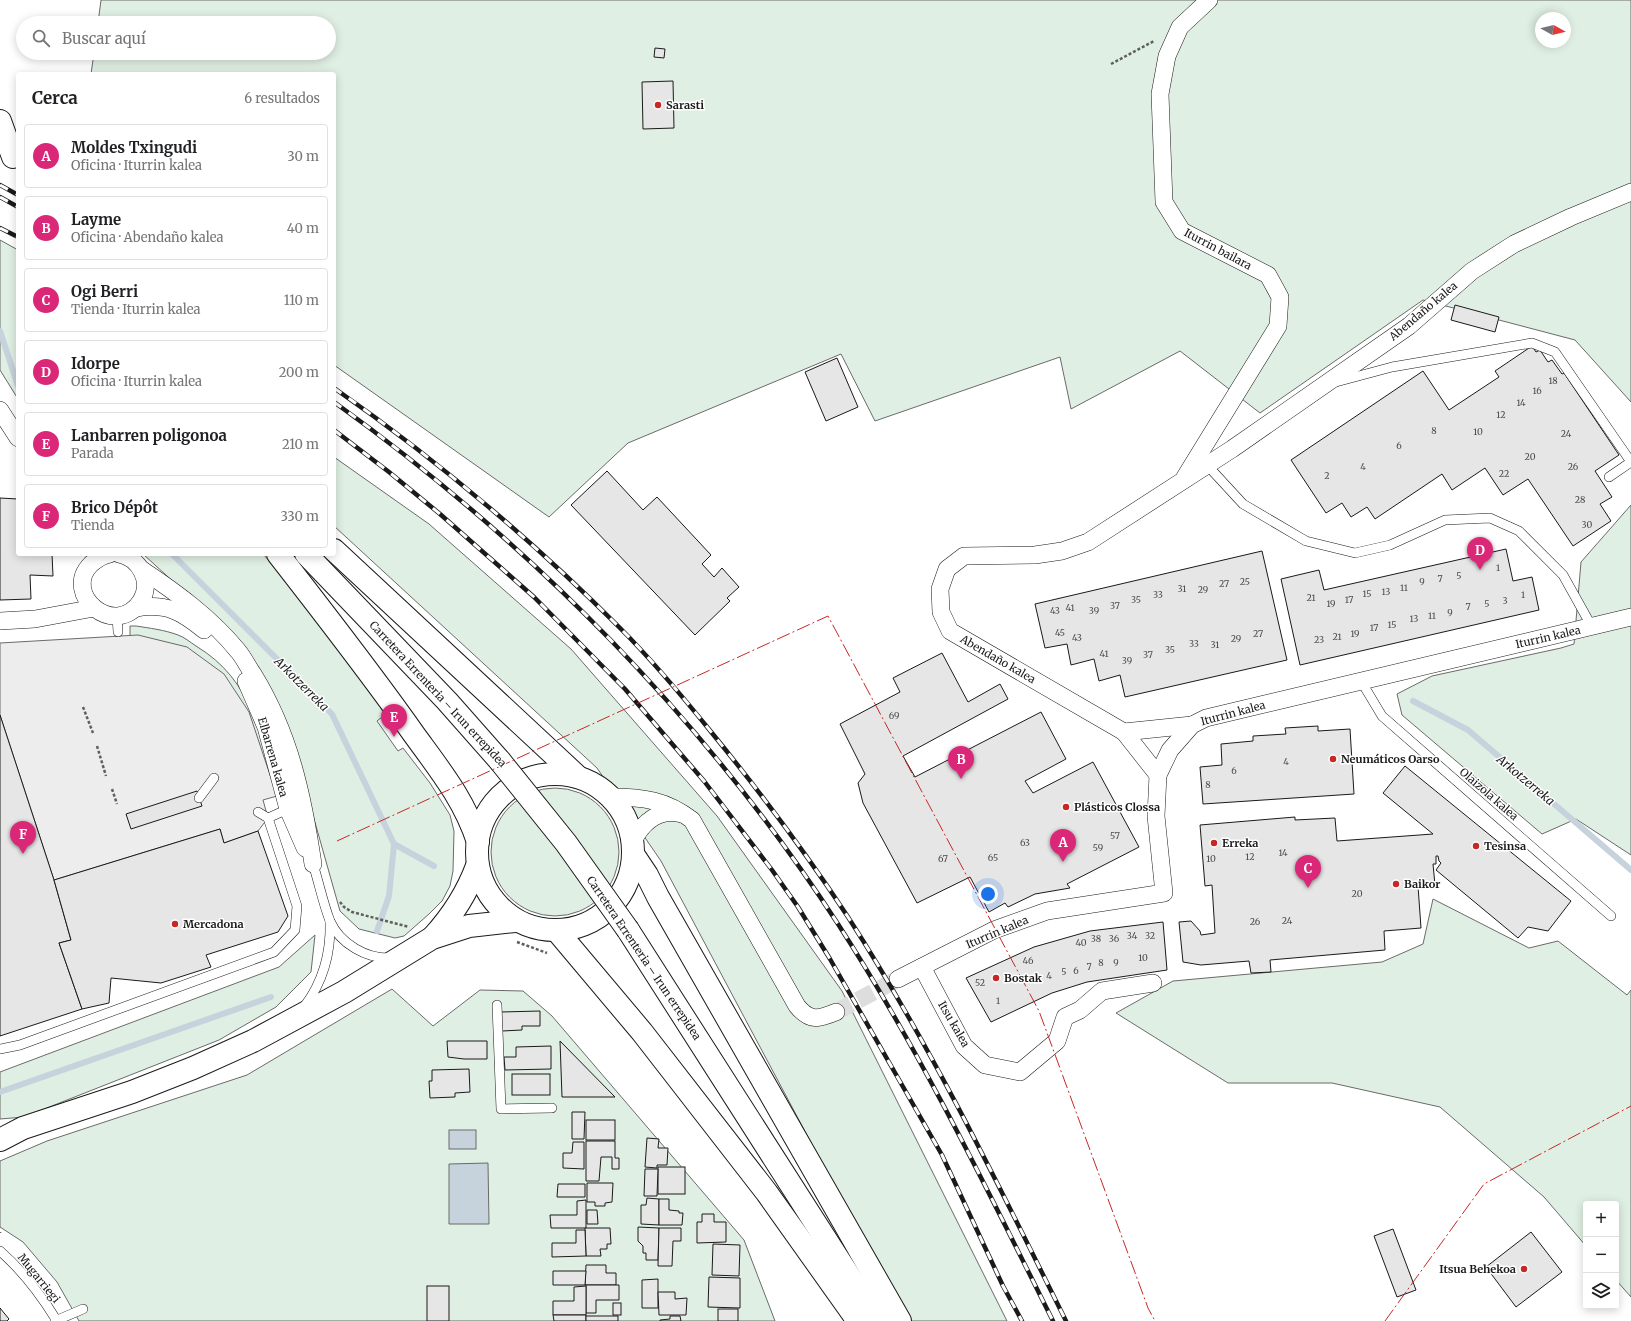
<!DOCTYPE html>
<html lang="es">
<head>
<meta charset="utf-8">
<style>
	body { margin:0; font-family:Merriweather,serif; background:#f2f2f2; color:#202124 }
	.controls { position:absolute; right:12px; bottom:12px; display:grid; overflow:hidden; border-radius:4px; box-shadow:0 2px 10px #0003 }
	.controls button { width:36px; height:36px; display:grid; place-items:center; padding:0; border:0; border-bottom:1px solid #e0e0e0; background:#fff; color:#202124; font:20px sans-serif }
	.compass { position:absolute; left:1535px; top:12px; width:36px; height:36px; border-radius:50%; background:#fff; box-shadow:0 2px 10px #0003; rotate:98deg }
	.you { position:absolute; left:988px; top:894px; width:14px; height:14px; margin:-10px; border:3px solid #fff; border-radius:50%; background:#1a73e8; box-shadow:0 0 0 6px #1a73e833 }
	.badge { display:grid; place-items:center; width:26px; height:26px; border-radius:50%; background:#db2777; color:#fff; font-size:13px; font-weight:700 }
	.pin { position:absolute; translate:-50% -33px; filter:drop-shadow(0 1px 2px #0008) }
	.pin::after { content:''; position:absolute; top:21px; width:14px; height:12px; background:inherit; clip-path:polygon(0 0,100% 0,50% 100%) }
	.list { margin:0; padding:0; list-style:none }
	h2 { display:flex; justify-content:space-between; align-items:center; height:52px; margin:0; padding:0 16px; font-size:17px }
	h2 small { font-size:13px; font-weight:400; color:#757577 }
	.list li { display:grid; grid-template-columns:26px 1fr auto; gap:12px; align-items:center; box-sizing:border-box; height:64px; margin:0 8px 8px; padding:0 8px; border:1px solid #e0e0e0; border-radius:4px }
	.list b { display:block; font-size:15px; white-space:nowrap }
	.list p { margin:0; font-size:13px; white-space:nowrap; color:#757577 }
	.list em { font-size:13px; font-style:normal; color:#757577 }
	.icon { flex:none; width:22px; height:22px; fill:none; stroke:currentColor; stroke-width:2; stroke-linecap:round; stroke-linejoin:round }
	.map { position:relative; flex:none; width:1631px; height:1321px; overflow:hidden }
	.search { position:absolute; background:#fff; box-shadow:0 2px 10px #0003; left:16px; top:16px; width:320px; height:44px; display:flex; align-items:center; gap:10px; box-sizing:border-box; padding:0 14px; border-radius:22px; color:#757577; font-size:15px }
	.panel { position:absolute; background:#fff; box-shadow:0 2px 10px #0003; left:16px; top:72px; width:320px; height:484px; border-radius:4px }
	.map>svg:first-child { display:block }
	.green { fill:#e0efe3; stroke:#6a6a6a; fill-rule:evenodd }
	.parking { fill:#ededed; stroke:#6a6a6a }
	.water { fill:#c6d2dc; stroke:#6a6a6a }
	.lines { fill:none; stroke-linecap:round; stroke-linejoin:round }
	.stream { stroke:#c6d2dc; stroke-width:6 }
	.building { fill:#e6e6e6; stroke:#1a1a1a }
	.minor-tunnel { stroke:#ddd; stroke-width:17; stroke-dasharray:17 8; stroke-linecap:butt }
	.service-casing { stroke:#1a1a1a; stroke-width:10 }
	.minor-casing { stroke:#1a1a1a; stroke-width:18 }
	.tertiary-casing { stroke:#1a1a1a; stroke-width:24 }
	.primary-casing { stroke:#1a1a1a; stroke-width:24 }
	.path { stroke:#5f5f5f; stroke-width:2.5; stroke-dasharray:3 2; stroke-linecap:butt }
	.service { stroke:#fff; stroke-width:9 }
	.minor { stroke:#fff; stroke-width:17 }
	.tertiary { stroke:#fff; stroke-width:22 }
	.primary { stroke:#fff; stroke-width:22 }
	.rail-casing { stroke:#1a1a1a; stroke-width:4.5 }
	.rail { stroke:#fff; stroke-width:3; stroke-dasharray:9; stroke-linecap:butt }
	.primary-bridge-casing { stroke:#1a1a1a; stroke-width:24; stroke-linecap:butt }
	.primary-bridge { stroke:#fff; stroke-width:22 }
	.power { stroke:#c62828; stroke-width:1; stroke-dasharray:14 3 2 3; stroke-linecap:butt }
	.poi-dot { fill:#c62828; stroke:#fff; stroke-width:1.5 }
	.labels { text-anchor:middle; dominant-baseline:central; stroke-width:3; stroke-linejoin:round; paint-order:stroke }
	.number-label { font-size:9px; fill:#4d4d4d }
	.poi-label { font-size:11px; font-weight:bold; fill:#1a1a1a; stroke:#fff; text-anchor:start }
	.street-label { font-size:11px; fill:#1a1a1a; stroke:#fff }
	.water-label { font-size:12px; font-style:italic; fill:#1a1a1a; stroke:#fff }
</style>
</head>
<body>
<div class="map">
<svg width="1631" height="1321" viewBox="0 0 1631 1321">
	<rect width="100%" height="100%" fill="#fff"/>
	<g class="green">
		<path d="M101 0H1631V402L1575 340 1423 300 1260 413 1180 351 1071 409 1060 357 875 421 841 354 628 443 549 517 334 365V74H91L94 53H329V23H98ZM1541 18H1565V42H1541Z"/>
		<polygon points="0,240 18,250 18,399 0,370"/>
		<polygon points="334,457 429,524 571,649 717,816 842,991 1007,1321 911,1321 866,1246 661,861 597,768 334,526"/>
		<polygon points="1631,505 1631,855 1576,819 1542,834 1402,715 1397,694 1432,676 1561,648 1574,644 1581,562"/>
		<polygon points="143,554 263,554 276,569 376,699 385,715 377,721 398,751 403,748 430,783 450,815 454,831 453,871 450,886 442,901 429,914 404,936 395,938 359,929 340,911 303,780 237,640"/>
		<path d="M130 626H136C149 628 165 630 178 635 184 637 190 642 196 646 254 681 260 736 277 796L130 635Z"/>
		<circle cx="555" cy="852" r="64"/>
		<polygon points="1433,899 1529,948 1558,941 1627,995 1631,990 1631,1297 1616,1280 1616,1204 1586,1204 1586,1246 1544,1197 1440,1107 1332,1083 1228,1083 1116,1013 1173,981 1382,962 1423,944"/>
		<polygon points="315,935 311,972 276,1007 219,1040 24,1117 0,1119 0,1072 279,967"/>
		<polygon points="392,989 433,1026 480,990 523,991 552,1016 744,1240 775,1321 79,1321 57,1282 23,1242 0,1227 0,1161 47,1141 247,1075"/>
	</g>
	<polygon class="parking" points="138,635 187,647 224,674 249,712 277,796 263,800 268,818 258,831 224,843 220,829 54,880 0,715 0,643"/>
	<g class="water">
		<rect x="449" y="1130" width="27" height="19"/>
		<polygon points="488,1163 489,1224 449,1224 449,1164"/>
	</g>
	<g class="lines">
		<g class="stream">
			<polyline points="0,331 18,386"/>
			<polyline points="172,554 332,714 394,844 434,866"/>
			<polyline points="1413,701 1468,730 1631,870"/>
			<polyline points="377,931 389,896 394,844"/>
			<polyline points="0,1092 271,997"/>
		</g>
	</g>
	<g class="building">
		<polygon points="655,48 665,49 664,58 654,57"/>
		<polygon points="673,81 674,128 643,129 642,82"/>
		<polygon points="1455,305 1499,317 1495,332 1451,320"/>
		<polygon points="1532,346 1536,352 1540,350 1548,362 1552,360 1562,374 1564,373 1619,455 1595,471 1612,497 1600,504 1611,521 1573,546 1528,479 1503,495 1485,468 1452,490 1442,474 1375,519 1367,507 1351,517 1342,503 1326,513 1291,460 1423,371 1449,410 1499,377 1495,371"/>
		<polygon points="837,358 858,407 826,421 805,372"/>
		<polygon points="607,471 643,510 657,497 711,555 702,564 714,577 722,568 739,587 727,598 730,601 695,635 571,505"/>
		<polygon points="0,498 18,499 18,554 52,554 53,576 30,575 31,599 0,600"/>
		<polygon points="1506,549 1513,581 1532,577 1539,610 1300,665 1281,579 1319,570 1324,590"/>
		<polygon points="1262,551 1287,660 1125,697 1120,675 1099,681 1094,659 1071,665 1067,644 1045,648 1035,604"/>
		<polygon points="942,653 968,702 1000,684 1008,699 903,756 915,777 1041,712 1066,759 1025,781 1033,793 1093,762 1139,847 1067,884 1070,888 1035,894 1008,907 1005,903 989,912 970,877 917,903 863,803 858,783 865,774 840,724 900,692 893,678"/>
		<polygon points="0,715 54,880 71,940 59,943 82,1009 0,1036"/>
		<polygon points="1318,726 1318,731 1350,729 1354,794 1203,804 1200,767 1222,765 1221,744 1253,741 1253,736 1286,734 1285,728"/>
		<polygon points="1405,766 1571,901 1548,931 1528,927 1518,938 1436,870 1441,863 1439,861 1438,856 1436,856 1436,864 1433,864 1435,885 1418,886 1421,928 1384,931 1385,950 1270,960 1271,972 1251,973 1249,961 1201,965 1183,962 1179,922 1191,921 1200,931 1201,935 1215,933 1212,885 1205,886 1200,825 1295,817 1295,820 1335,818 1337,841 1433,834 1383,793"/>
		<polygon points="197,791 202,806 131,829 126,814"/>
		<polygon points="220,829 224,843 258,831 288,916 278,932 206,955 211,967 161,983 111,978 109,1003 82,1009 59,943 71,940 54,880"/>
		<polygon points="1163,922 1167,970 1087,982 1052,993 991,1022 966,978 1034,947 1090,931"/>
		<polygon points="540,1011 540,1026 522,1026 522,1030 502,1031 501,1012"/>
		<polygon points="447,1041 487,1041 487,1059 464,1059 448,1057"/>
		<polygon points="560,1041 615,1097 562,1097"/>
		<polygon points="551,1046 551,1069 505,1070 504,1057 516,1057 516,1047"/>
		<polygon points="469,1069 470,1092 455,1093 455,1097 430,1098 429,1081 432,1081 432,1070"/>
		<rect x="512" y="1074" width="38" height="21"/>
		<polygon points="572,1112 585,1112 584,1139 572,1139"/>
		<rect x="586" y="1120" width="29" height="20"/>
		<polygon points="647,1138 659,1139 658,1148 668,1148 667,1165 657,1165 657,1168 645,1167"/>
		<polygon points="586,1141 615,1141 615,1158 619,1158 619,1169 612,1169 612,1157 601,1157 599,1181 586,1181"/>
		<polygon points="573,1142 584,1142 584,1169 563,1168 563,1153 572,1153"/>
		<rect x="658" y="1167" width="27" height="27"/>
		<polygon points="645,1169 658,1169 657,1196 644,1196"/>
		<polygon points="587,1183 613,1183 612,1202 605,1203 605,1206 595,1206 595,1202 587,1202"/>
		<polygon points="558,1184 585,1184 585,1197 557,1197"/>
		<polygon points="647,1198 659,1199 659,1225 641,1224 641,1205 646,1205"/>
		<polygon points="659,1199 669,1199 669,1210 679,1211 679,1213 683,1213 682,1225 659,1225"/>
		<polygon points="586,1200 586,1228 551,1228 550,1215 577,1215 577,1201"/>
		<polygon points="587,1210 597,1210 598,1224 587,1224"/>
		<polygon points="702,1214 714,1214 714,1222 726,1222 726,1242 697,1243 697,1222 702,1222"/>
		<polygon points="638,1227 659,1228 658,1260 646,1260 646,1253 643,1253 643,1246 638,1241"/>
		<polygon points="585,1228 610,1228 611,1244 607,1244 607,1249 600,1249 601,1256 586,1256"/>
		<polygon points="659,1228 681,1228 681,1241 673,1241 672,1266 658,1266"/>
		<polygon points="1393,1229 1416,1290 1397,1297 1374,1236"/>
		<polygon points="576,1230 585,1230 586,1256 552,1257 552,1243 576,1243"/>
		<polygon points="1531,1232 1562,1272 1516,1307 1486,1267"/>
		<polygon points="713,1244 740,1245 739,1276 712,1275"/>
		<polygon points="586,1265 606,1265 606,1273 616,1273 616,1285 585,1285"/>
		<polygon points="553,1271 586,1271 585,1285 553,1285"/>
		<polygon points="709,1277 740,1278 740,1308 708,1307"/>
		<polygon points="658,1279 658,1308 642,1308 642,1280"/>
		<polygon points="586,1285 619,1285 619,1300 596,1300 596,1313 586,1313"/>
		<rect x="427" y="1286" width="22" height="35"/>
		<polygon points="586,1286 586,1315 553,1315 553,1301 574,1301 574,1287"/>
		<polygon points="658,1292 675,1292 675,1299 687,1298 686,1315 659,1315"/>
		<rect x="613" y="1303" width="8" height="12"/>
		<polygon points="0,1308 9,1319 7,1321 0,1321"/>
		<rect x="718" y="1309" width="20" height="12"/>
		<polygon points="553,1315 586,1315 586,1321 554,1321"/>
		<rect x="586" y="1316" width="32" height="5"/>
		<polygon points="670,1316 680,1316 681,1321 660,1321 660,1320 670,1319"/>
	</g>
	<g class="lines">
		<polyline class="minor-tunnel" points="836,1012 898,979"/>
		<g class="service-casing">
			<g id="service">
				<polyline points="1336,382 1392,367 1532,343 1555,352 1631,462 1609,477"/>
				<polyline points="1207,465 1243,504 1306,541 1355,553 1390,545 1445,520 1490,518 1519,531 1563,575 1592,627"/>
				<polyline points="117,616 118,632"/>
				<polyline points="1361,681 1382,716 1611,916"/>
				<polyline points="199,798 214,778"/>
				<polyline points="268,818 288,809"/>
				<path d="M313 864C319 883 323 903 330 921 340 944 367 959 391 958"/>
				<polyline points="497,1005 501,1109 552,1108"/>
				<path d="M304 1007C323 982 331 954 330 922"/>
				<polyline points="0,1049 20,1045 274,952 295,930 297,906 268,818 258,812"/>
				<path d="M0 1251C23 1271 41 1295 57 1321"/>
				<polyline points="55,1321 83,1309"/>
			</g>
		</g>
		<g class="minor-casing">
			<g id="minor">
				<polyline points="0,410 18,438"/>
				<polyline points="1185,477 1278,326 1280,297 1268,275 1182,231 1164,202 1160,94 1167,56 1180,27 1209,0"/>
				<path d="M110 554C102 555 97 559 91 564 61 594 115 640 141 601 153 581 139 558 119 554"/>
				<path d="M141 569C177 593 211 618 238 651 244 658 248 667 253 674 290 734 303 796 313 864"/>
				<path d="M136 608C166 603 181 611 204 630"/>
				<polyline points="0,621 35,619 94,608"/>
				<polyline points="246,681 266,727 288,809 305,848"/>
				<polyline points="1124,732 1192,725"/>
				<polyline points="1158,775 1124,732 950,631 941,612 940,589 947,569 964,556 1035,555 1062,551 1088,542 1232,449 1409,326 1472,271 1514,244 1571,217 1631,192"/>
				<path d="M611 797C643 797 666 800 692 820L797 1006C810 1022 819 1019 836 1012"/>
				<path d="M633 841C643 822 659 808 682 814"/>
				<polyline points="922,967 964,1046 985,1065 1020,1072 1057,1041 1065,1017 1080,1010 1102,991 1153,983"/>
				<polyline points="898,979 994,930 1047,911 1164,893 1156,816 1158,775 1170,750 1192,725 1206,718 1631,617"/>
			</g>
		</g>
		<g class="tertiary-casing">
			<g id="tertiary">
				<circle cx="555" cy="852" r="78"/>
				<path d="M433 937C453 915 467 893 477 866"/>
				<polyline points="0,1140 23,1128 132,1092 193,1068 253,1041 344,992 432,938 469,926 515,921"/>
			</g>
		</g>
		<g class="primary-casing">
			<g id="primary">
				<polyline points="0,121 13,157"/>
				<polyline points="334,550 578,777"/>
				<path d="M278 554C324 613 370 672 413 733 439 769 464 799 478 842"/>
				<polyline points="306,554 447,701 500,761"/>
				<polyline points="633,854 647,875 658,897 900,1321"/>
				<polyline points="628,930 878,1321"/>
				<polyline points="557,931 642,1032 767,1193 858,1321"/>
			</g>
		</g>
		<g class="path">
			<polyline points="1111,64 1154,41"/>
			<polyline points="83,707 93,733"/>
			<polyline points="97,746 106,776"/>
			<polyline points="112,789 117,804"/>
			<polyline points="340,902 344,907 352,912 409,927"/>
			<polyline points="517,942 547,953"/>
			<polyline points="0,1232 0,1233"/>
		</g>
		<use href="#service" class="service"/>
		<use href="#minor" class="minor"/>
		<use href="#tertiary" class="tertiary"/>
		<use href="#primary" class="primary"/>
		<g class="rail-casing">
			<g id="rail">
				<polyline points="0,185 18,195"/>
				<polyline points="0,197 18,207"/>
				<polyline points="0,228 18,237"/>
				<path d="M334 388C436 459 532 540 620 628 653 661 683 697 712 733 760 792 806 853 848 917 931 1046 998 1184 1066 1321"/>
				<path d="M334 402C532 544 705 720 838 924 920 1051 986 1187 1053 1321"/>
				<polyline points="334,430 389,472 440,514 534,597 625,689 704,781 772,870 798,907 830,959 942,1155 1003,1286 1022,1321"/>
			</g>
		</g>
		<use href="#rail" class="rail"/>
		<g class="primary-bridge-casing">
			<polyline id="primary-bridge" points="500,761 566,843 628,930"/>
		</g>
		<use href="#primary-bridge" class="primary-bridge"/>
		<g class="power">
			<polyline points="337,841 828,616 1039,1011 1148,1308 1155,1321"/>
			<polyline points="1385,1321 1484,1184 1631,1106"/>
		</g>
	</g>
	<g class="poi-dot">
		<circle cx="658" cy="105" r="4"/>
		<circle cx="1333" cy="759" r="4"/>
		<circle cx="1066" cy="807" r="4"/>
		<circle cx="1214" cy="843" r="4"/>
		<circle cx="1476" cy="846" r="4"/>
		<circle cx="1396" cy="884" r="4"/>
		<circle cx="175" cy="924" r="4"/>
		<circle cx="996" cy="978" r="4"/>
		<circle cx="1524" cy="1269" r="4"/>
	</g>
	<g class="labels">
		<g class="number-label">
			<text x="1553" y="380">18</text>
			<text x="1537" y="390">16</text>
			<text x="1521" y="402">14</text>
			<text x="1501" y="414">12</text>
			<text x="1434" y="430">8</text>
			<text x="1478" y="431">10</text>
			<text x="1566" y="433">24</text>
			<text x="1399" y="445">6</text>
			<text x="1530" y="456">20</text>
			<text x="1363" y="466">4</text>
			<text x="1573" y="466">26</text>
			<text x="1504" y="473">22</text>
			<text x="1327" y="475">2</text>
			<text x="1580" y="499">28</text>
			<text x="1587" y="524">30</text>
			<text x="1498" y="567">1</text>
			<text x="1459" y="575">5</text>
			<text x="1440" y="578">7</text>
			<text x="1245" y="581">25</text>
			<text x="1422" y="581">9</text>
			<text x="1224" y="583">27</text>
			<text x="1404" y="587">11</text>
			<text x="1182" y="588">31</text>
			<text x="1203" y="589">29</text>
			<text x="1386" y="591">13</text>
			<text x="1367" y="593">15</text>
			<text x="1158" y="594">33</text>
			<text x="1523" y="594">1</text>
			<text x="1311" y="597">21</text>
			<text x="1136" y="599">35</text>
			<text x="1349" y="599">17</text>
			<text x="1505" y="600">3</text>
			<text x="1331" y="603">19</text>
			<text x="1487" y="603">5</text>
			<text x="1115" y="605">37</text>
			<text x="1468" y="606">7</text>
			<text x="1070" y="607">41</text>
			<text x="1055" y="610">43</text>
			<text x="1094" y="610">39</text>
			<text x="1450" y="612">9</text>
			<text x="1432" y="615">11</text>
			<text x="1414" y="618">13</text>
			<text x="1392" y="624">15</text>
			<text x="1374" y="627">17</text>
			<text x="1060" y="632">45</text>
			<text x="1258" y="633">27</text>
			<text x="1355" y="633">19</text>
			<text x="1337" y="636">21</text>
			<text x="1077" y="637">43</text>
			<text x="1236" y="638">29</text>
			<text x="1319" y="639">23</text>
			<text x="1194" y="643">33</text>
			<text x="1215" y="644">31</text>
			<text x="1170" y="649">35</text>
			<text x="1104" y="653">41</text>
			<text x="1148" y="654">37</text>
			<text x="1127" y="660">39</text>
			<text x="894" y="715">69</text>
			<text x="1286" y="761">4</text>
			<text x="1234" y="770">6</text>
			<text x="1208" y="784">8</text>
			<text x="1115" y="835">57</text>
			<text x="1025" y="842">63</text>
			<text x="1098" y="847">59</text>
			<text x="1283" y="852">14</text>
			<text x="1250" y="856">12</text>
			<text x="993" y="857">65</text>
			<text x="943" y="858">67</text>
			<text x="1211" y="858">10</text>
			<text x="1357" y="893">20</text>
			<text x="1287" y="920">24</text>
			<text x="1255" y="921">26</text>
			<text x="1132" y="935">34</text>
			<text x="1150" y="935">32</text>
			<text x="1096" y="938">38</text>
			<text x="1114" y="938">36</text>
			<text x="1081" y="942">40</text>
			<text x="1143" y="957">10</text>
			<text x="1028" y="960">46</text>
			<text x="1101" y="962">8</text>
			<text x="1116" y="962">9</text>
			<text x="1089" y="966">7</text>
			<text x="1076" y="970">6</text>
			<text x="1064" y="971">5</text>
			<text x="1049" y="975">4</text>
			<text x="980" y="982">52</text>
			<text x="998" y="1000">1</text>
		</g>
		<g class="poi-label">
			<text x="666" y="105">Sarasti</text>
			<text x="1341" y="759">Neumáticos Oarso</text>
			<text x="1074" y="807">Plásticos Clossa</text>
			<text x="1222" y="843">Erreka</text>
			<text x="1484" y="846">Tesinsa</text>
			<text x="1404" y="884">Baikor</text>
			<text x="183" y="924">Mercadona</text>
			<text x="1004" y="978">Bostak</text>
			<text x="1516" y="1269" text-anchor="end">Itsua Behekoa</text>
		</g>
		<g class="street-label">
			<text transform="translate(1218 249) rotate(28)">Iturrin bailara</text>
			<text transform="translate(1423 311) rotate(-40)">Abendaño kalea</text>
			<text transform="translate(1548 637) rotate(-13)">Iturrin kalea</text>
			<text transform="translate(998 659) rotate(30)">Abendaño kalea</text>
			<text transform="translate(438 694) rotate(47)">Carretera Errenteria – Irun errepidea</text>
			<text transform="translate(1233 713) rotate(-15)">Iturrin kalea</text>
			<text transform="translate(273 757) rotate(74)">Elbarrena kalea</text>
			<text transform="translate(1489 794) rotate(41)">Olaizola kalea</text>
			<text transform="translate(997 932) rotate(-23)">Iturrin kalea</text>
			<text transform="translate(644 958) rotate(56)">Carretera Errenteria – Irun errepidea</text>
			<text transform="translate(954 1024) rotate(60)">Itsu kalea</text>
			<text transform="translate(39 1278) rotate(51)">Mugarriegi</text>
		</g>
		<g class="water-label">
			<text transform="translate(302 684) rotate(45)">Arkotzerreka</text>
			<text transform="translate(1526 780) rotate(40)">Arkotzerreka</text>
		</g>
	</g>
</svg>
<div class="controls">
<button>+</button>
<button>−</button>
<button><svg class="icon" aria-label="layers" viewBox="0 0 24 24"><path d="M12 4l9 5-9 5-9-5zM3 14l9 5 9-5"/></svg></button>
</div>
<svg class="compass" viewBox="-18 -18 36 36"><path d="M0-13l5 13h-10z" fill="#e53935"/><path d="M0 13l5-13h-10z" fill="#757577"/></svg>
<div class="you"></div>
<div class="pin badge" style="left:1063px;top:862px">A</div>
<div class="pin badge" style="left:961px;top:779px">B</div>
<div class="pin badge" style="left:1308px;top:888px">C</div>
<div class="pin badge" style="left:1480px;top:570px">D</div>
<div class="pin badge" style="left:394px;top:737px">E</div>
<div class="pin badge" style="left:23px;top:854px">F</div>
<div class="search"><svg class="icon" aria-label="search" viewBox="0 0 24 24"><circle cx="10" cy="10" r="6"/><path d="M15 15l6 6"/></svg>Buscar aquí</div>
<section class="panel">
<h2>Cerca<small>6 resultados</small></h2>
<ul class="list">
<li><span class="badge">A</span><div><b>Moldes Txingudi</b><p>Oficina · Iturrin kalea</p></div><em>30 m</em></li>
<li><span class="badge">B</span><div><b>Layme</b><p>Oficina · Abendaño kalea</p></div><em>40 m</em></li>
<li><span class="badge">C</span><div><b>Ogi Berri</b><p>Tienda · Iturrin kalea</p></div><em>110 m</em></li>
<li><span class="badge">D</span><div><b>Idorpe</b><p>Oficina · Iturrin kalea</p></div><em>200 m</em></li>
<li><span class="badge">E</span><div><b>Lanbarren poligonoa</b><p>Parada</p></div><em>210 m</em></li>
<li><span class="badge">F</span><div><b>Brico Dépôt</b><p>Tienda</p></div><em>330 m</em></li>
</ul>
</section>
</div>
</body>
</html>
